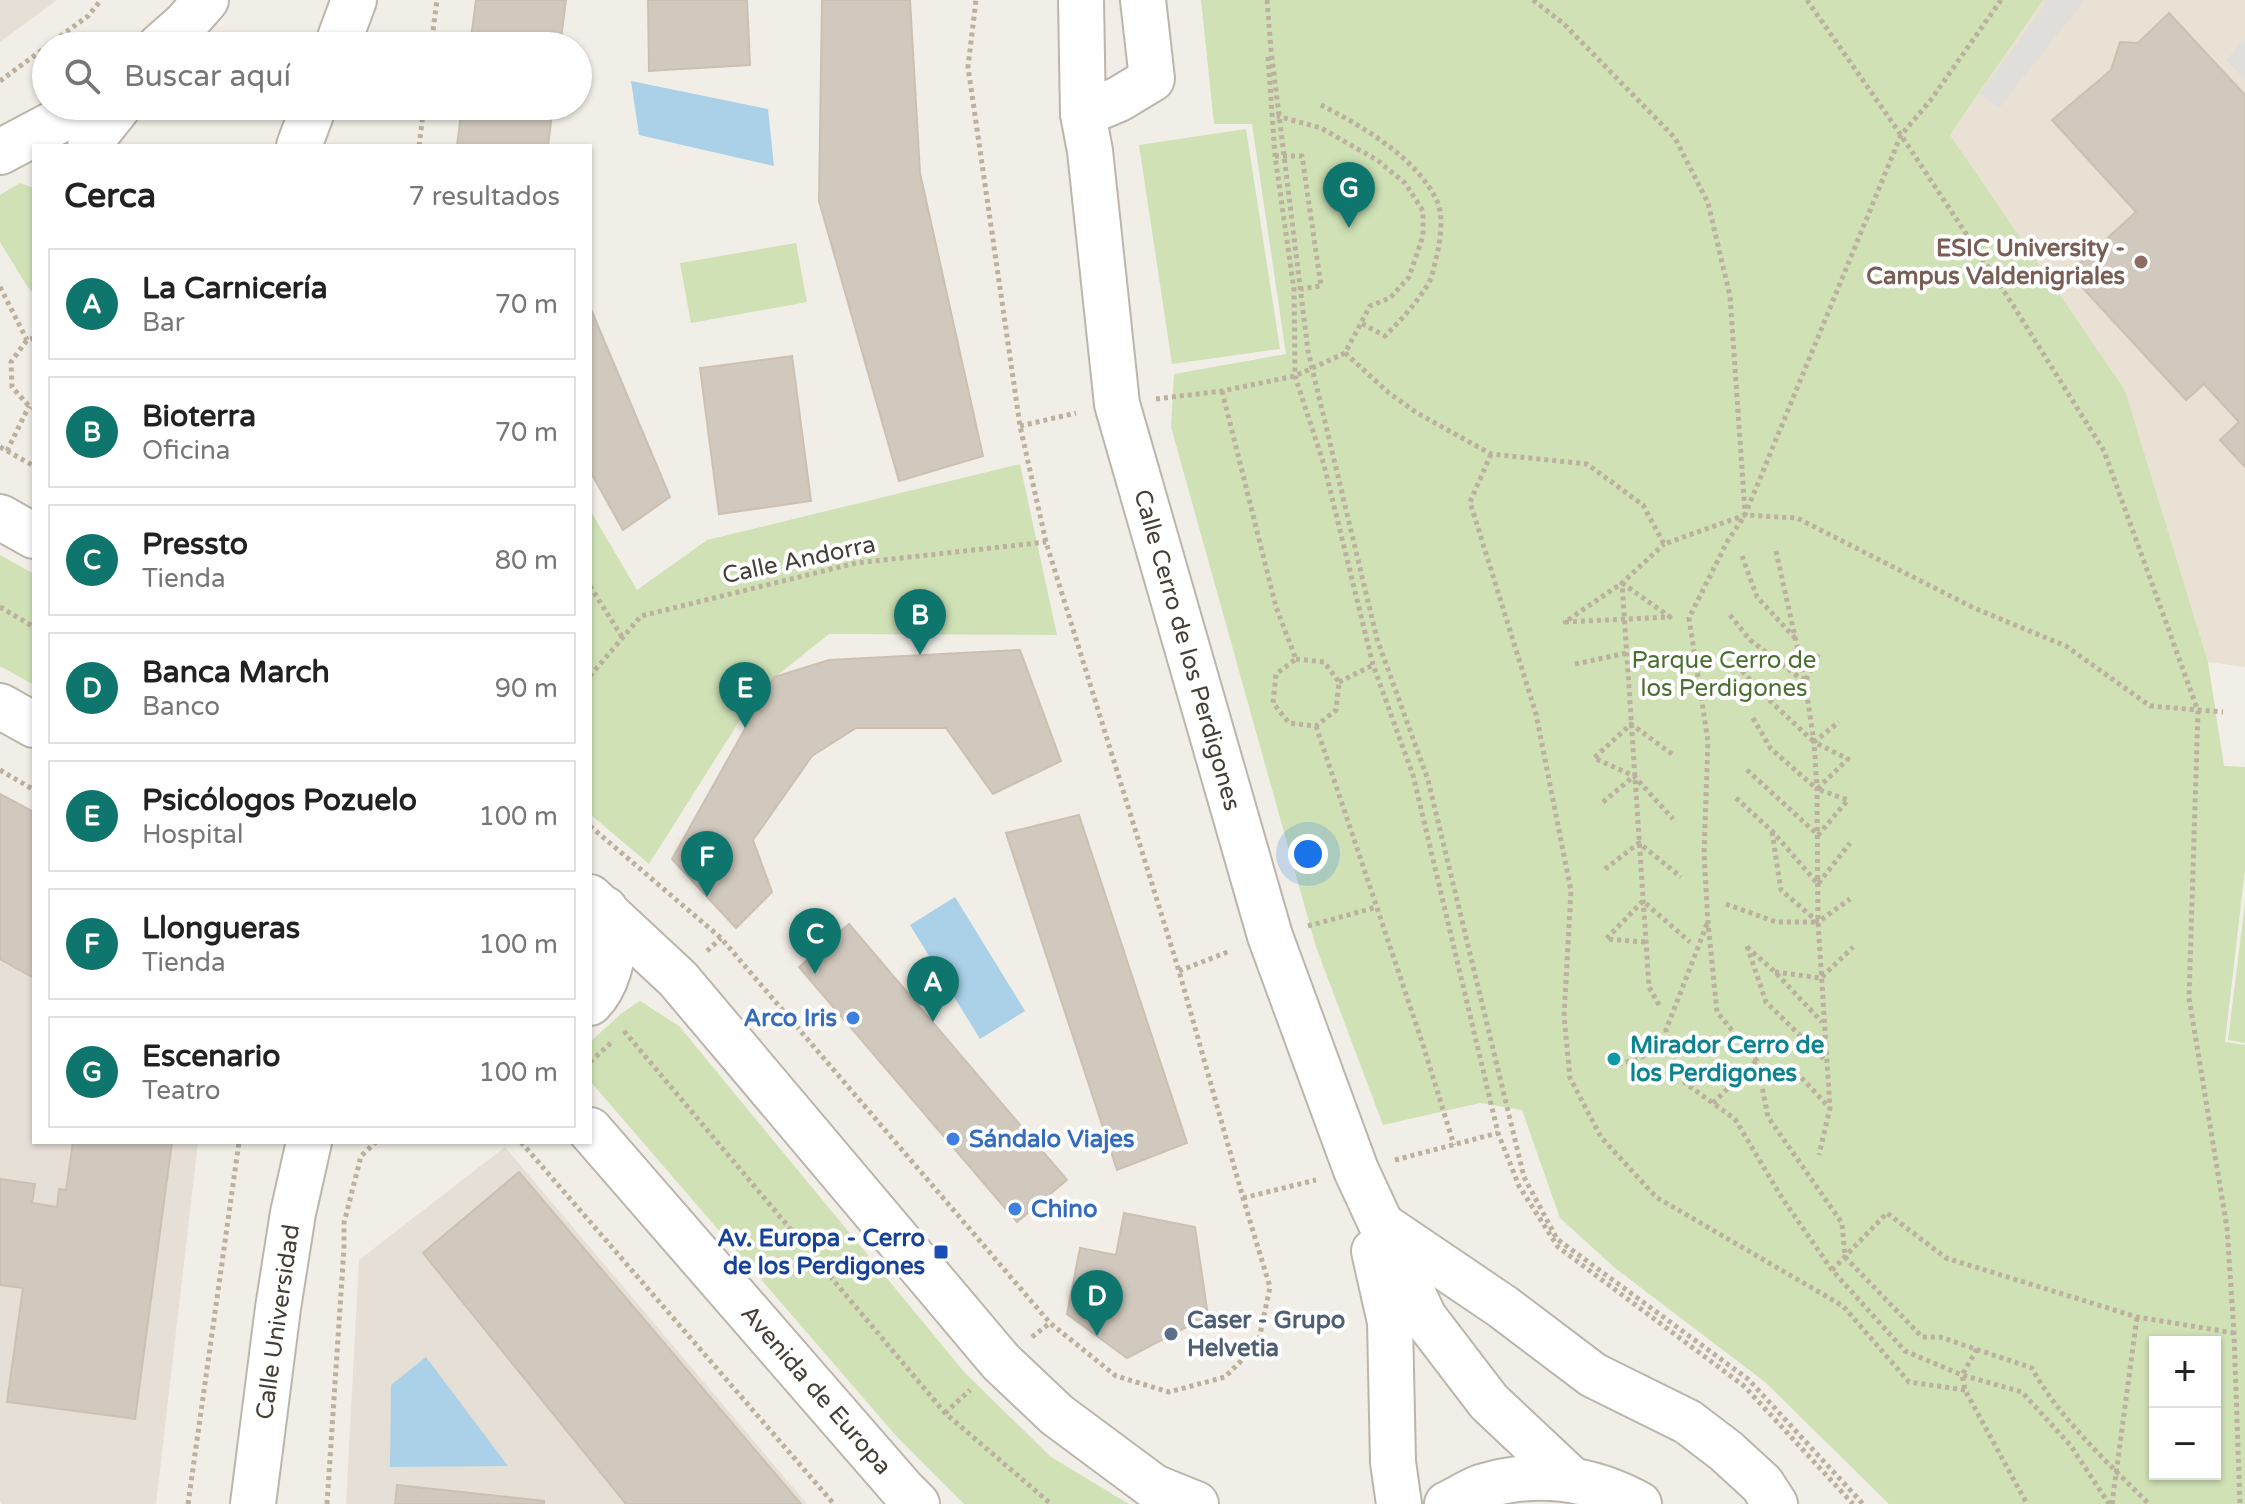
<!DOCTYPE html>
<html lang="es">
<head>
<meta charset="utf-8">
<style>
	body { margin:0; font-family:"Varela Round",sans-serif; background:#f6f6f6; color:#222 }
	.controls { position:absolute; right:24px; bottom:24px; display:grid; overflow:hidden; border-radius:0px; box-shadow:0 2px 6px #0004 }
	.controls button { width:72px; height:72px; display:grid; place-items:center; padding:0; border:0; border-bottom:2px solid #e0e0e0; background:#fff; color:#222; font:40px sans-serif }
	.you { position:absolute; left:1308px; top:854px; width:28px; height:28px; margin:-20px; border:6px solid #fff; border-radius:50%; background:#1a73e8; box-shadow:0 0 0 12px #1a73e833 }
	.badge { display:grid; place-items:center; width:52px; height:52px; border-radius:50%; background:#0f766e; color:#fff; font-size:26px; font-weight:700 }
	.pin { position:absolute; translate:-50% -66px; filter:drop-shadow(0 2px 4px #0008) }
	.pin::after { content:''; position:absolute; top:42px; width:28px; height:24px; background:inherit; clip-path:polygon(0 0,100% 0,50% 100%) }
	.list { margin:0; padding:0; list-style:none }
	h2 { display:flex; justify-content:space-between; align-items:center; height:104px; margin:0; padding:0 32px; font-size:34px }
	h2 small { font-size:26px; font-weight:400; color:#767676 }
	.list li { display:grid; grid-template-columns:52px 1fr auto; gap:24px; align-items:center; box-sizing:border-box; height:112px; margin:0 16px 16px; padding:0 16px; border:2px solid #e0e0e0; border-radius:0px }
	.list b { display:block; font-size:30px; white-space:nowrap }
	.list p { margin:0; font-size:26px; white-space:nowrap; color:#767676 }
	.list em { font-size:26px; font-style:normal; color:#767676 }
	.icon { flex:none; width:44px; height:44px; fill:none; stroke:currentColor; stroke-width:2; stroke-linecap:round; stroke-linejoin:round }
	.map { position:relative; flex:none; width:2245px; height:1504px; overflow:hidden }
	.search { position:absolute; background:#fff; box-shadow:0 2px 6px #0004; left:32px; top:32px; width:560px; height:88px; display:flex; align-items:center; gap:20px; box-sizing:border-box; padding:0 28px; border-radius:44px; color:#767676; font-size:30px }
	.panel { position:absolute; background:#fff; box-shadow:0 2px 6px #0004; left:32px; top:144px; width:560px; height:1000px; border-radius:0px }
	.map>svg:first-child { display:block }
	.residential { fill:#e5dfd6 }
	.education { fill:#e9e1d3 }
	.green { fill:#cfe1b5; fill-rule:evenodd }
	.parking { fill:#e0dedb }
	.water { fill:#aad1e7 }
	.building { fill:#d1c9be; stroke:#cbc0b2; stroke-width:2 }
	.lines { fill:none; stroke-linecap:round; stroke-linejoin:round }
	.minor-casing { stroke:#bcb5ab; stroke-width:48 }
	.path { stroke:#bcb09e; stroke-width:5; stroke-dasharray:4 4; stroke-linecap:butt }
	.minor { stroke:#fff; stroke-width:44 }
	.education-dot { fill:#8d6e63; stroke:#fff; stroke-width:3 }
	.shop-dot { fill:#3f7fe0; stroke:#fff; stroke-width:3 }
	.culture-dot { fill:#0f9aa8; stroke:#fff; stroke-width:3 }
	.transit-dot { fill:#1a4fb4; stroke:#fff; stroke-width:3 }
	.service-dot { fill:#5c6f8a; stroke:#fff; stroke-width:3 }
	.labels { text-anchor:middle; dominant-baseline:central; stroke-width:8; stroke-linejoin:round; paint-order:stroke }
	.education-label { font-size:24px; font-weight:bold; fill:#785e54; stroke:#fff; text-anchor:end }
	.street-label { font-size:24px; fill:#443e37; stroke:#fff }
	.park-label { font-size:24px; fill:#4b6e31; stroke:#fff }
	.shop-label { font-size:24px; font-weight:bold; fill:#366cbe; stroke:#fff; text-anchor:start }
	.culture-label { font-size:24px; font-weight:bold; fill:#0d838f; stroke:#fff; text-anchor:start }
	.transit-label { font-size:24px; font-weight:bold; fill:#164399; stroke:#fff; text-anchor:end }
	.service-label { font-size:24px; font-weight:bold; fill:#4e5e75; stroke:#fff; text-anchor:start }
</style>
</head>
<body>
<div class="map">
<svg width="2245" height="1504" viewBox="0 0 2245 1504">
	<rect width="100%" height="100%" fill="#f1eee7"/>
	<g class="residential">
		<polygon points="0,0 57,0 0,42"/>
		<polygon points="0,793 34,812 34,1142 198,1142 156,1504 2,1504 0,1501"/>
		<polygon points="505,1147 807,1504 346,1504 359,1260"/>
	</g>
	<polygon class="education" points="2043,0 2245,0 2245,667 2208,662 2125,390 1950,135"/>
	<g class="green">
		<path d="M1201 0H2043L1950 135 2125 390 2208 662 2224 766 2245 767V869L2225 1042 2245 1045V1504H1889L1765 1382 1615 1268 1560 1218 1522 1110 1480 1103 1383 1125 1316 947 1171 427 1174 374 1286 354 1252 124H1214ZM2155 1342H2215V1474H2155Z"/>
		<polygon points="1246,129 1280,349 1172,364 1139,145"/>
		<polygon points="20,183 34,188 34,294 27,286 0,242 0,195"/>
		<polygon points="796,243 807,302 691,323 680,263"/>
		<polygon points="1020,464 1057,635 829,634 759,690 649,864 590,814 590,510 637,590 707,540"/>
		<polygon points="0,555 34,574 34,685 0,666"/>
		<polygon points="2245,903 2245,1043 2228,1040"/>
		<polygon points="640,1001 679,1026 965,1373 1051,1457 1129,1504 964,1504 897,1437 590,1081 590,1042 622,1013"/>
	</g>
	<g class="parking">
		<polygon points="2048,0 2085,0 1999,108 1980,93"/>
		<polygon points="2245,39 2245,79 2226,60"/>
	</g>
	<g class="water">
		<polygon points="631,81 768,109 774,166 639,135"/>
		<polygon points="955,897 1025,1011 980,1039 910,925"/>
		<polygon points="426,1357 508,1466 390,1467 391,1385"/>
	</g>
	<g class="building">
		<polygon points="476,0 566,0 560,46 470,46"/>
		<polygon points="648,0 747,0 750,65 649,71"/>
		<polygon points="822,0 910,0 920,173 983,456 899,481 819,201"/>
		<polygon points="2169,13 2245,95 2245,467 2220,440 2239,422 2204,384 2186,400 2069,273 2136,212 2052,120 2111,70 2120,42 2138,43"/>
		<polygon points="462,106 553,106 548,146 457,146"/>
		<polygon points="590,307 670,497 623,530 590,471"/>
		<polygon points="792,356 811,501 719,514 700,368"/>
		<polygon points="1020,650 1061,761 993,794 946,728 856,728 812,756 753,840 772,892 736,928 672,859 774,677 829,660"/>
		<polygon points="0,794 34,812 34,978 0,959"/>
		<polygon points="1079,815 1187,1143 1117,1170 1006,833"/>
		<polygon points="849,924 1067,1180 1017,1222 799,967"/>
		<polygon points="73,1142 172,1142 135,1419 7,1402 23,1288 0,1285 0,1179 35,1184 32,1203 57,1207 59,1189 66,1190"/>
		<polygon points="519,1172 801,1504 626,1504 423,1253"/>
		<polygon points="1124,1213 1195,1227 1208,1316 1127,1358 1067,1314 1080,1248 1116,1255"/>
		<polygon points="397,1485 544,1501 544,1504 395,1504"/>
	</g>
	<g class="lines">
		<g class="minor-casing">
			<g id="minor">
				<polyline points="1081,0 1083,114 1090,151 1117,404 1270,936 1356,1170 1424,1317 1489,1402 1571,1479"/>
				<polyline points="160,46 185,24 206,0"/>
				<polyline points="337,46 354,0"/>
				<polyline points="1083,114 1119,99 1152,79 1143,0"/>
				<polyline points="90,146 92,140 119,106"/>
				<polyline points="299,146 314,106"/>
				<polyline points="0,152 87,106"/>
				<polyline points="0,517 34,536"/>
				<polyline points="0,706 34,725"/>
				<polyline points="590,897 678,979 1001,1362 1057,1415 1154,1487 1196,1504"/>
				<path d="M590 1003C606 987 615 958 612 935 611 927 607 917 605 909"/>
				<polyline points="590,1130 902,1489 917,1504"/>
				<polyline points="1382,1225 1503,1307 1593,1375 1688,1422 1726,1451 1762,1484 1775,1504"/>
				<polyline points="1374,1251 1390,1322 1393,1462 1399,1504"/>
				<polyline points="253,1504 278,1308 293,1213 309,1142"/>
				<path d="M1447 1504C1458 1499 1470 1491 1481 1487 1535 1470 1590 1477 1639 1504"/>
			</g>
		</g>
		<g class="path">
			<polyline points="1267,0 1271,50 1308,351 1377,639 1428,780 1524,1177 1557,1239 1748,1379 1863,1504"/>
			<polyline points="1533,0 1564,24 1675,138 1708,203 1730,296 1745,512"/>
			<polyline points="1807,0 1901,135 2011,302 2104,451 2198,711 2189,998 2227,1228 2234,1333 2240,1504"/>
			<path d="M2001 0 1930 101 1901 135 1745 515 1727 542 1689 618 1708 741 1704 853 1708 923 1717 1012 1757 1061 1768 1117 1842 1223 1845 1257 1922 1337H1940L2032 1368C2057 1416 2110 1465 2149 1504"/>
			<polyline points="47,46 88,16 101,0"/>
			<polyline points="431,46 437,0"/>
			<polyline points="1268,57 1275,156 1294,290 1295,376 1324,465 1373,665 1413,775 1498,1133 1519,1186 1558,1247 1744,1386 1853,1504"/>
			<polyline points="0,81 46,47"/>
			<path d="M1321 105C1362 126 1417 158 1437 201 1444 215 1440 241 1437 255 1434 265 1433 276 1428 284 1416 304 1401 320 1385 336L1361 323"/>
			<polyline points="419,146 424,106"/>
			<polyline points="1275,156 1302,156 1321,286 1300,289"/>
			<polyline points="0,287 27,340"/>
			<polyline points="34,338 27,340 11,362 12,387 29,406 34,408"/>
			<polyline points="1345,353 1389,393 1417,413 1491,454 1587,464 1643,505 1664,544 1745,515 1797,518 1974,608 2066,646 2150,706 2223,712"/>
			<polyline points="1222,391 1276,607 1296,659"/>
			<polyline points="1156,399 1222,391 1295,376 1345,353 1370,306 1390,298 1409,277 1423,236 1423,211 1405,183 1377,160 1321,128 1277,116"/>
			<polyline points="1020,426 1076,413"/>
			<polyline points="0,447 34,466"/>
			<polyline points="7,451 29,406"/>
			<polyline points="1491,454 1470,502 1536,714 1571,891 1564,1016 1570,1078 1601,1137 1656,1197 1843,1306 1909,1382 1965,1390"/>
			<polyline points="1776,551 1805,682 1814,742 1817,789 1818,922 1830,1108 1819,1155"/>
			<polyline points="1742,556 1757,597 1795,638"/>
			<polygon points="1622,583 1670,617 1565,622"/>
			<polyline points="590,586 622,637"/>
			<polyline points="0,607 34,627"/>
			<polyline points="1730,615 1750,640 1805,682 1819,653"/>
			<polygon points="1296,659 1324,662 1339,682 1336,710 1316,726 1289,723 1273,703 1276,674"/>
			<polyline points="1575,664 1627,653"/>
			<polyline points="1742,671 1766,697 1813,741"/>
			<polyline points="590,676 641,616 856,563 1046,542"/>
			<polyline points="1339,682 1373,665"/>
			<polyline points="1753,718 1771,749 1816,788"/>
			<polyline points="1316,726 1423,1045 1454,1145"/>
			<polyline points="1672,754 1631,724 1594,758 1634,776 1673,819"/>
			<polyline points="0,770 34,790"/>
			<polyline points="1747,770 1818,835 1848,800 1817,789 1848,759 1814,742 1839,722"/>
			<polyline points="1736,798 1772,831 1818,884 1850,843"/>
			<polyline points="1603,802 1633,777"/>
			<polyline points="590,826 721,938 1050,1323 1116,1376 1169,1392 1225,1377 1258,1344 1270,1287 1243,1198 1179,971 1046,542 1020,426 968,67 976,0"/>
			<polyline points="1772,832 1781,890 1818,922 1850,899"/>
			<polyline points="1605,869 1639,843 1681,877"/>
			<polyline points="1726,904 1776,922 1817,922"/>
			<polyline points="1707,924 1666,1030 1668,1048 1685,1083 1735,1119 1782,1198 1832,1270 1905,1351 1962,1375 2022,1392 2071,1446 2109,1504"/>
			<polyline points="1308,926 1377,907"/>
			<polyline points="1645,942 1606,939 1643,901 1690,942"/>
			<polyline points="1747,946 1766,1002 1825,1060"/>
			<polyline points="1747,947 1775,972 1822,1022"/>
			<polyline points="707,951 721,938"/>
			<polyline points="1179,971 1230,951"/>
			<polyline points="1775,972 1821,978 1853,947"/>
			<polyline points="1659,1005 1649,987 1622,583 1664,544"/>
			<polyline points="624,1031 945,1413 1051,1504"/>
			<polyline points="590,1062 613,1041"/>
			<polyline points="1618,1065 1668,1048"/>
			<polyline points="1796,1072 1829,1107"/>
			<polyline points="1713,1103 1756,1061"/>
			<polyline points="521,1142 834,1504"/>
			<polyline points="1395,1160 1498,1133"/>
			<polyline points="1243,1198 1316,1180"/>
			<polyline points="1832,1270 1887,1213 1946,1258 2137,1317 2234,1333"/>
			<polyline points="1032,1337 1050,1323"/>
			<polyline points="1977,1349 1962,1375 1965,1390 2027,1504"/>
			<polyline points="945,1413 970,1390"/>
			<polyline points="188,1504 239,1142"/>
			<polyline points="327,1504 344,1248 344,1223 361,1156 376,1142"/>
			<polyline points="2112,1504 2137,1317"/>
		</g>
		<use href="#minor" class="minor"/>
	</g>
	<circle class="education-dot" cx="2141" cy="262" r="8"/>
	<g class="shop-dot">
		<circle cx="853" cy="1018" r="8"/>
		<circle cx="953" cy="1139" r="8"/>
		<circle cx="1015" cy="1209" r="8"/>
	</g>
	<circle class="culture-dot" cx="1614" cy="1059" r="8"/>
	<rect class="transit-dot" x="933" y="1244" width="16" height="16" rx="4"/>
	<circle class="service-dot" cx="1171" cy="1334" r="8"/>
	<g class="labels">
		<g class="education-label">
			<text x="2125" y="248">ESIC University -<tspan x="2125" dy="28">Campus Valdenigriales</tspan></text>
		</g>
		<g class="street-label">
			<text transform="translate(799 560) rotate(-12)">Calle Andorra</text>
			<text transform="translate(1187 650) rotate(74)">Calle Cerro de los Perdigones</text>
			<text transform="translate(278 1322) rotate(-82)">Calle Universidad</text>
			<text transform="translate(816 1390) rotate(49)">Avenida de Europa</text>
		</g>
		<g class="park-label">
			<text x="1724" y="660">Parque Cerro de<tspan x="1724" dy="28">los Perdigones</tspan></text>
		</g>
		<g class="shop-label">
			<text x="837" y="1018" text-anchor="end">Arco Iris</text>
			<text x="969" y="1139">Sándalo Viajes</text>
			<text x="1031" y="1209">Chino</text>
		</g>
		<g class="culture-label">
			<text x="1630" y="1045">Mirador Cerro de<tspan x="1630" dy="28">los Perdigones</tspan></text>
		</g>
		<g class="transit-label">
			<text x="925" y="1238">Av. Europa - Cerro<tspan x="925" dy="28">de los Perdigones</tspan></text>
		</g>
		<g class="service-label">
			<text x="1187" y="1320">Caser - Grupo<tspan x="1187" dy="28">Helvetia</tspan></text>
		</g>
	</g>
</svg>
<div class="controls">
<button>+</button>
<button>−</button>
</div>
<div class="you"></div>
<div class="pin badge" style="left:933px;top:1022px">A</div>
<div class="pin badge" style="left:920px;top:655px">B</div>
<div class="pin badge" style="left:815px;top:974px">C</div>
<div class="pin badge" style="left:1097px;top:1336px">D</div>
<div class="pin badge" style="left:745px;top:728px">E</div>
<div class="pin badge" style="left:707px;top:897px">F</div>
<div class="pin badge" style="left:1349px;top:228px">G</div>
<div class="search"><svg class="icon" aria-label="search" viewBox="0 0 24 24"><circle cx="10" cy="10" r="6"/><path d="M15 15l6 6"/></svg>Buscar aquí</div>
<section class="panel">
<h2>Cerca<small>7 resultados</small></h2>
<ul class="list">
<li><span class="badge">A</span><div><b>La Carnicería</b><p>Bar</p></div><em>70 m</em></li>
<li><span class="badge">B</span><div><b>Bioterra</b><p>Oficina</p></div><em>70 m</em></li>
<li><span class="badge">C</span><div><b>Pressto</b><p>Tienda</p></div><em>80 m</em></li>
<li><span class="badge">D</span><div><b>Banca March</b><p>Banco</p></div><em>90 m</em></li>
<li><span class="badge">E</span><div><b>Psicólogos Pozuelo</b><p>Hospital</p></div><em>100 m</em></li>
<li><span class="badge">F</span><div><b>Llongueras</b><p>Tienda</p></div><em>100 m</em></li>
<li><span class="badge">G</span><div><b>Escenario</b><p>Teatro</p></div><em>100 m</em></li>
</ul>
</section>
</div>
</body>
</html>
